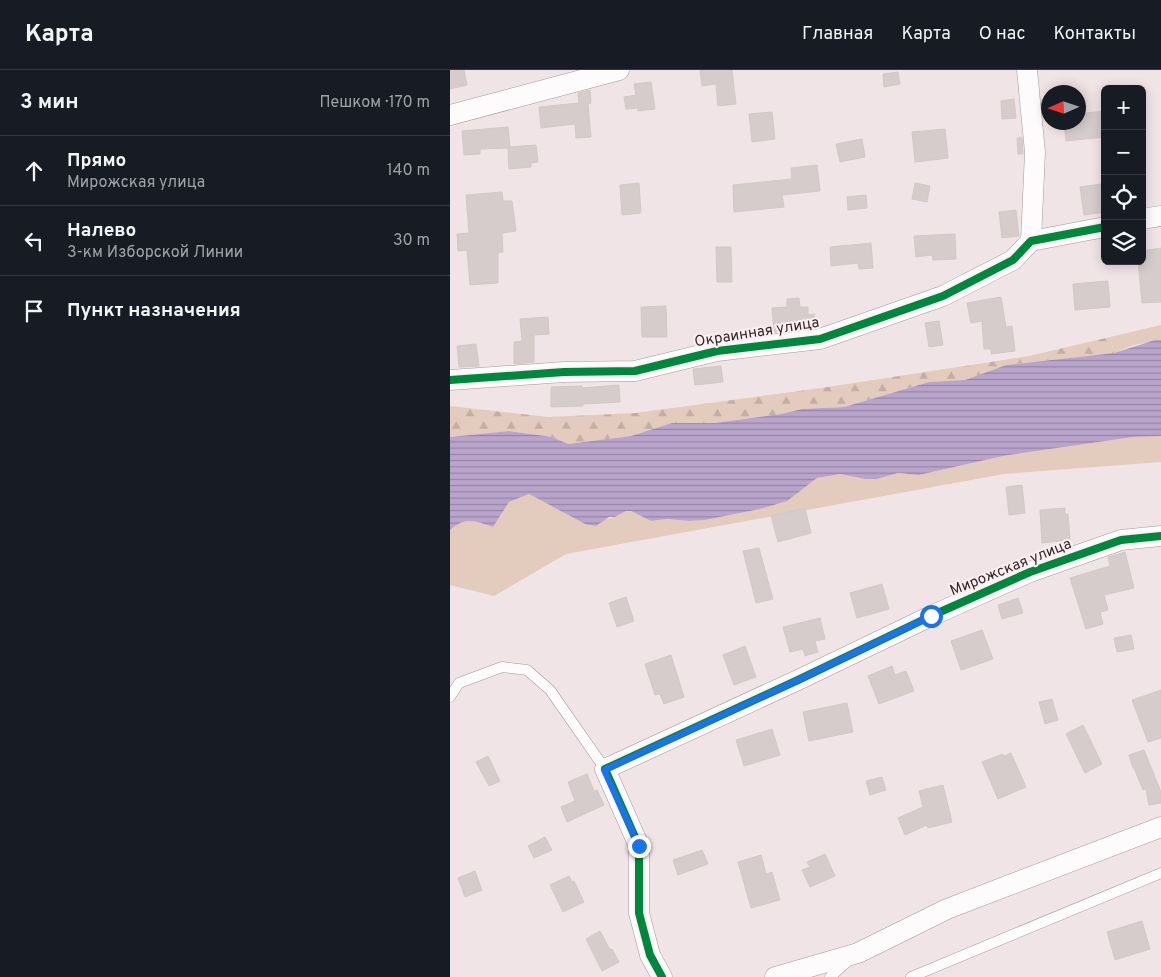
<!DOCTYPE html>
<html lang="ru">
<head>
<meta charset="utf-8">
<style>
	body { margin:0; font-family:Overpass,sans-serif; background:#20242c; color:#f1f3f6 }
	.controls { position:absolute; right:15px; top:15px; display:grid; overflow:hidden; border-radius:8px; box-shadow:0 2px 12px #0003 }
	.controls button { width:45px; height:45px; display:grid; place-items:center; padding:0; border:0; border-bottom:1px solid #363941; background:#171b24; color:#f1f3f6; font:25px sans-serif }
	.compass { position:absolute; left:591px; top:15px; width:45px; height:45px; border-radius:50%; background:#171b24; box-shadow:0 2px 12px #0003; rotate:267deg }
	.stop { position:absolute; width:15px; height:15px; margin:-11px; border:4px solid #1a73e8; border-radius:50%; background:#fff }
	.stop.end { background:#1a73e8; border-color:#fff; box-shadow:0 1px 5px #0008 }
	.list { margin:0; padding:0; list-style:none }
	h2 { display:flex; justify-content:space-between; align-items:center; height:65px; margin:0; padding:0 20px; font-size:21px }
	h2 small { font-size:16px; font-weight:400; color:#9ea1a6 }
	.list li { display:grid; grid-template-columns:32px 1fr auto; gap:15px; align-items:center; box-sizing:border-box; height:70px; padding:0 20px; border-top:1px solid #363941 }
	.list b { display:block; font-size:19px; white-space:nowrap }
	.list p { margin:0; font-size:16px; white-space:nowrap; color:#9ea1a6 }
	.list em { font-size:16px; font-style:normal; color:#9ea1a6 }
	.icon { flex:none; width:28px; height:28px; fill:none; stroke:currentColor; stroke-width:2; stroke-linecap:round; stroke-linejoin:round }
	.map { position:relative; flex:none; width:711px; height:907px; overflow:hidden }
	header { display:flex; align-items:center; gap:30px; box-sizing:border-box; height:70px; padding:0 25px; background:#171b24; border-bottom:1px solid #363941 }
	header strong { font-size:24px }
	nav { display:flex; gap:28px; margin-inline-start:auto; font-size:18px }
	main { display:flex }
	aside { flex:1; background:#171b24 }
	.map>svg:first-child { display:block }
	.green { fill:#e3cbbd }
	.forest { fill:url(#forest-firs) }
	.water { fill:url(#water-rules) }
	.building { fill:#d6cccc; stroke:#d3c8c8 }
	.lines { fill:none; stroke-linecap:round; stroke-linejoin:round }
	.lane-casing { stroke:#a3999b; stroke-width:11 }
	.street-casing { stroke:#a3999b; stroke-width:21 }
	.lane { stroke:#fdfbfb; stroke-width:10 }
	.street { stroke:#fdfbfb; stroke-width:20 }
	.cycleway-casing { stroke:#fdeef1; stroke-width:11 }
	.cycleway { stroke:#00873e; stroke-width:8 }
	.route { stroke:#1a73e8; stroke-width:6 }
	.labels { text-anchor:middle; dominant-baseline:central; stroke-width:4; stroke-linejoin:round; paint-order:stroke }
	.street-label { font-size:15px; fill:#332a2c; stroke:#fdeef1 }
</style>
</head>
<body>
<header>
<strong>Карта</strong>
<nav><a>Главная</a><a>Карта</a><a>О нас</a><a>Контакты</a></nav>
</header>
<main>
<aside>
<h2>3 мин<small>Пешком · 170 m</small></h2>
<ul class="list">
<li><svg class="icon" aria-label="ahead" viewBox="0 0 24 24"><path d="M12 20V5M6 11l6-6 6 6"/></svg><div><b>Прямо</b><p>Мирожская улица</p></div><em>140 m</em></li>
<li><svg class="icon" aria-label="left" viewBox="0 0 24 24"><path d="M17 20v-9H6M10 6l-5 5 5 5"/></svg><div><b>Налево</b><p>3-км Изборской Линии</p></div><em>30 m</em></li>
<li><svg class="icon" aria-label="arrive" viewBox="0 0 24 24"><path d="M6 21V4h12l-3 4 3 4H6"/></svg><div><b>Пункт назначения</b></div></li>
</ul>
</aside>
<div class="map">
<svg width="711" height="907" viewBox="0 0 711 907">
	<defs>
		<pattern id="forest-firs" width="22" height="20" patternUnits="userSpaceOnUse" patternTransform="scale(1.25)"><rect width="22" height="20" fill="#e3cbbd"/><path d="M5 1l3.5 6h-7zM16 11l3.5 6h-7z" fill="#c3aea3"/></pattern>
		<pattern id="water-rules" width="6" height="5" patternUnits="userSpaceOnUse" patternTransform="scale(1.25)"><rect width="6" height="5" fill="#b9a4cb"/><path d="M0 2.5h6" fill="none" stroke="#9786a5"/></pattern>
	</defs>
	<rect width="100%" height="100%" fill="#f1e4e6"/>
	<g class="green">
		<polygon points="711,255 711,270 684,275 664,283 660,267"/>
		<path d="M711 366V392L554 404 116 484 44 526 0 515V460C16 446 25 451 43 457L59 432 79 424 135 454 165 447 176 441H181L201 451 217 449 239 451 255 450 310 439 336 431 367 408 390 404 415 409H427L448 403 469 405 553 386 683 367Z"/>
	</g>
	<polygon class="forest" points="660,267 664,283 556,295 515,310 479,312 394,337 352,339 331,344 265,353 222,353 181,366 118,374 102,367 59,361 0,367 0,336 99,347 185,343 371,318 579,286"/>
	<path class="water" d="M705 270H711V366L683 367 553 386 469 405 448 403 427 409H415L390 404 367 408 337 431 310 439 255 450 239 451 217 449 201 451 181 441H176L165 447H159L146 456 135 454 79 424 59 432 43 457C25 451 16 446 0 460V367L59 361 102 367 118 374 181 366 222 353H265L331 344 352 339 394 337 479 312 515 310 556 295 664 283Z"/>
	<g class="building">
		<polygon points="0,0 14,0 17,15 0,19"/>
		<polygon points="250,0 282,0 286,34 268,36 266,14 252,16"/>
		<polygon points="448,2 450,14 434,17 433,4"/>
		<polygon points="201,12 205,39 188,41 188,38 176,39 174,27 186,25 184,14"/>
		<polygon points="140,20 141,33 138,34 141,67 126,68 125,54 91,58 89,37 129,33 128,23"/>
		<polygon points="564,29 566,48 552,49 551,31"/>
		<polygon points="655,41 655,67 616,71 614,52 628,52 628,44"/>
		<polygon points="322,42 325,69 302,72 299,44"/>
		<polygon points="58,57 60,77 86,75 88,92 81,93 81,97 59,99 58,78 30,79 30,84 14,85 12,61"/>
		<polygon points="495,59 498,88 465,92 462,62"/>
		<polygon points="572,67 573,84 568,84 567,68"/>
		<polygon points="412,69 415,87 390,92 386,74"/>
		<polygon points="367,95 370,121 332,125 334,137 284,142 283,115 342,109 341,98"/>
		<polygon points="189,113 191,143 172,145 170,115"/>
		<polygon points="465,113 480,116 477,132 462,129"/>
		<polygon points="651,114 653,128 655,128 655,142 634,145 630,117"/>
		<polygon points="52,122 53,131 62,131 66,161 52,163 53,182 48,183 48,213 20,215 17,180 8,181 7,164 19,163 16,125"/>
		<polygon points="416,125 417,138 398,140 397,127"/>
		<polygon points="566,140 569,166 552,168 549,142"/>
		<polygon points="505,164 506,189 483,190 482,185 466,187 464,166"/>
		<polygon points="421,173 423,198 409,199 408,193 381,196 380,177"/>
		<polygon points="266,177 281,177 282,212 267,212"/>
		<polygon points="711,178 711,232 692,233 688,191 692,191 692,181"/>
		<polygon points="658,211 660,237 625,240 623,214"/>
		<polygon points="551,227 556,257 562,256 565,281 541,284 541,279 534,279 532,251 521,253 517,233"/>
		<polygon points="349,228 350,237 358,237 358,245 364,244 365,258 324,262 322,238 337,237 337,229"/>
		<polygon points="216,236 217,267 192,267 191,237"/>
		<polygon points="98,247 99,264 84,265 84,292 64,294 64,272 72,271 70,249"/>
		<polygon points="489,251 493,275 479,277 475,253"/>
		<polygon points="26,274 29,296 9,297 7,276"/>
		<polygon points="271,296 273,312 245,315 243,299"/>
		<polygon points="169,315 170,332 133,334 133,336 101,337 101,317 132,316 132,318"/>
		<polygon points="572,415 575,443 559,445 556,417"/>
		<polygon points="355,438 361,463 328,472 321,446"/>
		<polygon points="615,438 615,444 618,444 620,470 592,473 590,440"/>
		<polygon points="309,478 323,529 306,533 293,481"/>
		<polygon points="675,482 684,518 654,525 658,540 650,542 653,554 636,559 620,508 660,496 658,487"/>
		<polygon points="432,514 439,539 407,548 400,523"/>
		<polygon points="176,527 184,551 167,557 159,533"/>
		<polygon points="568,528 573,543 552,549 548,535"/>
		<polygon points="370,548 375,569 365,571 368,582 355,586 353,579 340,582 333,557"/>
		<polygon points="532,560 543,589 511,600 501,571"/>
		<polygon points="681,565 684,579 667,582 664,568"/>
		<polygon points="295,576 306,607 284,615 273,585"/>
		<polygon points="221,585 234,627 214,634 210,624 205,625 195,594"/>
		<polygon points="442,596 445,605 456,601 464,621 429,634 418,606"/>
		<polygon points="711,620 711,668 698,672 682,630"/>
		<polygon points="602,629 608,650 595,654 589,632"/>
		<polygon points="397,633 403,662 359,671 353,642"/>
		<polygon points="633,655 652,694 635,703 616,664"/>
		<polygon points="322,659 330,685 294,696 286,670"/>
		<polygon points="694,680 711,722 711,733 699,735 696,719 693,720 684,698 683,698 679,685"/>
		<polygon points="561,683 576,717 548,729 532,692 553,684 554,686"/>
		<polygon points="38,686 50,711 39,716 26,692"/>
		<polygon points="137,704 144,721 147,720 154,735 117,752 111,737 125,731 118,712"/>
		<polygon points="432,707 436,720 420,725 416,711"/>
		<polygon points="493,715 502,752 478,758 477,755 455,765 448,748 473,737 469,721"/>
		<polygon points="95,767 102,780 84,788 78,776"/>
		<polygon points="252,780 258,794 228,805 223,790"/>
		<polygon points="375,784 385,806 360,817 352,800 360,797 357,792"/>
		<polygon points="311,785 316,804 322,802 330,830 301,838 288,792"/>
		<polygon points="25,801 32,820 15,827 8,808"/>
		<polygon points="119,806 122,812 124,811 134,832 113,842 100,815"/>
		<polygon points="692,851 700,879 665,890 657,862"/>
		<polygon points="150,861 160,880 162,879 169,892 152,901 136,869"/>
	</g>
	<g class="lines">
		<g class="lane-casing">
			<g id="lane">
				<polyline points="0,627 9,613 52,597 77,600 100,620 155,699"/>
				<polyline points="380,907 398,891"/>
				<polyline points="461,907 711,803"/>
			</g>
		</g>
		<g class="street-casing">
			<g id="street">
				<polyline points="577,0 585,82 581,171"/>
				<polyline points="0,45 169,0"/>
				<polyline points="692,149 711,146"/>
				<polyline points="0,310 114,302 185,301 267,281 370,269 493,226 563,190 581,171 655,157"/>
				<polyline points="212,907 200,885 189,843 189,776 155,699 348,610 481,546 580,502 671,470 711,466"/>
				<polyline points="325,907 408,883 497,839 711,757"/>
			</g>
		</g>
		<use href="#lane" class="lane"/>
		<use href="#street" class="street"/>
		<g class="cycleway-casing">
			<g id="cycleway">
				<polyline points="0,310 114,302 185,301 267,281 370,269 493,226 563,190 581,171 655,157"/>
				<polyline points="212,907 200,885 189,843 189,776 155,699 348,610 481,546 580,502 671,470 711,466"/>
			</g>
		</g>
		<use href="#cycleway" class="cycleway"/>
	</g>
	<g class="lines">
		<polyline class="route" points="189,776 154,700 348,610 481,546"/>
	</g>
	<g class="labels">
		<g class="street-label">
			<text transform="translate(307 263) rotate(-9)">Окраинная улица</text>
			<text transform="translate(561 498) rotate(-22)">Мирожская улица</text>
		</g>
	</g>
</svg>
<div class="controls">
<button>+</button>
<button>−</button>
<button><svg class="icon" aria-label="locate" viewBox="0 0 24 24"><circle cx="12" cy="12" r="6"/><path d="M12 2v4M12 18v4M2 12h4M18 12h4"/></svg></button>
<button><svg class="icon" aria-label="layers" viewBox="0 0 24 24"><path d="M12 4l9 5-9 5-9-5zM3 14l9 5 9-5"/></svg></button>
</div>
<svg class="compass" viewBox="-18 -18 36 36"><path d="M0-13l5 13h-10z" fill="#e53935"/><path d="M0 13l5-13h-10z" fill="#9ea1a6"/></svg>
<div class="stop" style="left:481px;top:546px"></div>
<div class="stop end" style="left:189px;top:776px"></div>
</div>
</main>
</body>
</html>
